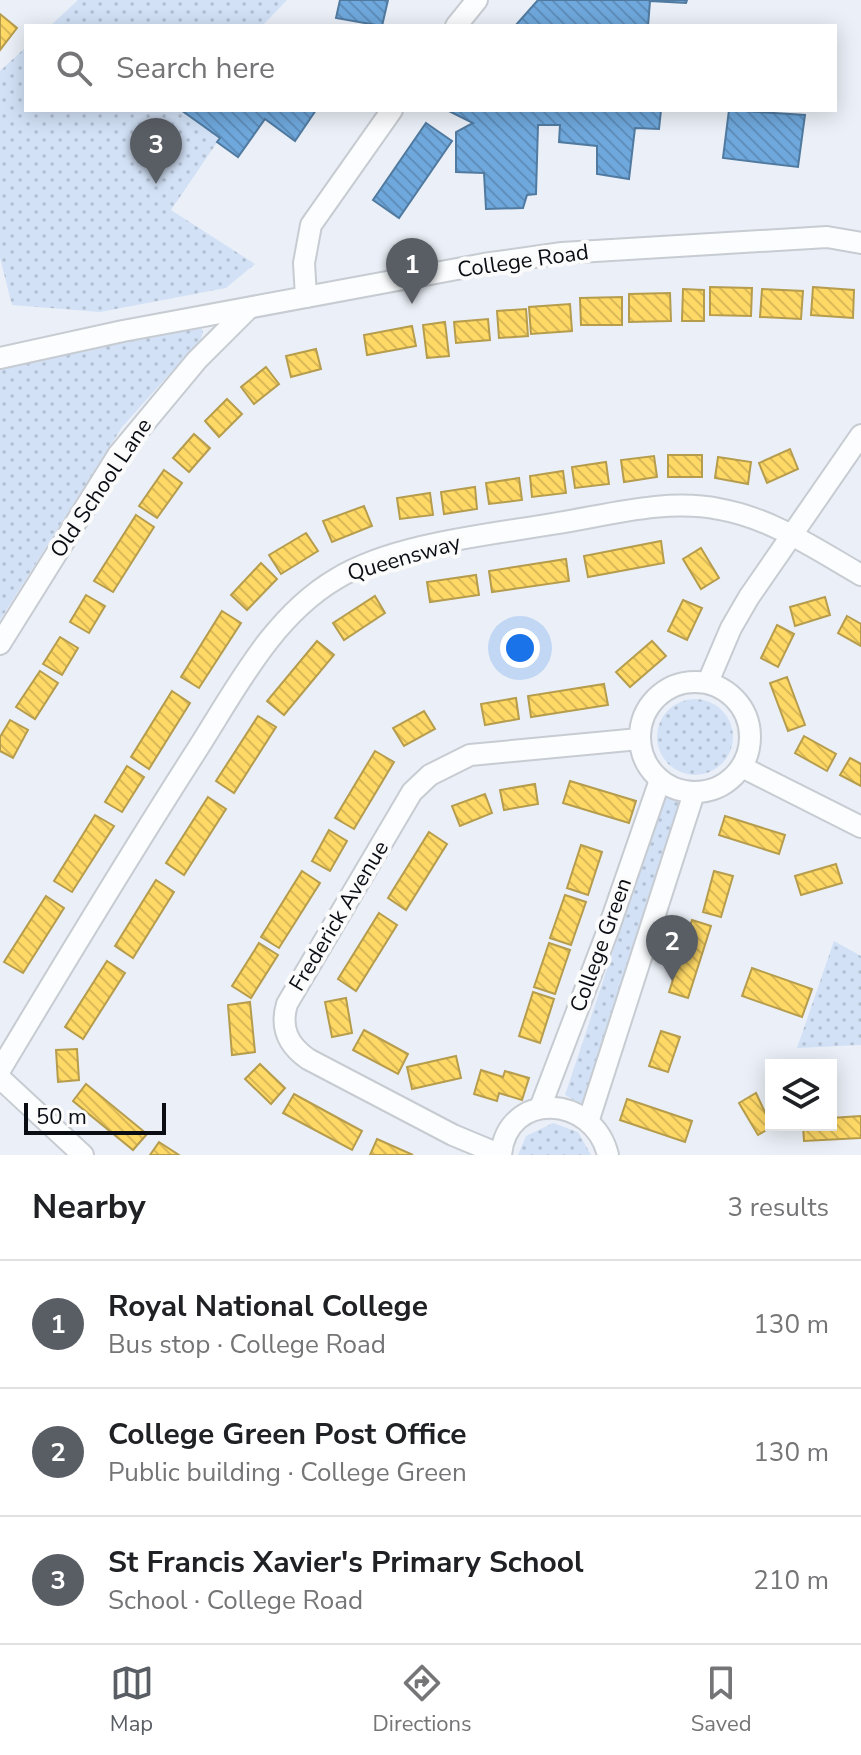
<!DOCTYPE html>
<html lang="en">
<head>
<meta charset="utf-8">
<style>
	body { margin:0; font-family:"Nunito Sans",sans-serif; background:#f6f6f6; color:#202124 }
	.controls { position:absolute; right:24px; bottom:24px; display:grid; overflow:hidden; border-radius:0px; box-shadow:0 4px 20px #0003 }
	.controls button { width:72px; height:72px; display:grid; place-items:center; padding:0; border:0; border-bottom:2px solid #e0e0e0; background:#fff; color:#202124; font:40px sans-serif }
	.scale { position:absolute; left:24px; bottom:20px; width:142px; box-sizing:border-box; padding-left:8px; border:4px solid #0a0e14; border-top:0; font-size:22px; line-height:28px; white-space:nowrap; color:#0a0e14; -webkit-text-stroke:6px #fbfbfb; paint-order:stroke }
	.you { position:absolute; left:520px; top:648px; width:28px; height:28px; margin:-20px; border:6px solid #fff; border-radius:50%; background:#1a73e8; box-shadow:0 0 0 12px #1a73e833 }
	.badge { display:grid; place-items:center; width:52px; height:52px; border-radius:50%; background:#595d64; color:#fff; font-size:26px; font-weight:700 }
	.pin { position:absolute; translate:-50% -66px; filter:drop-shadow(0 2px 4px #0008) }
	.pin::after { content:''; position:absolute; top:42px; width:28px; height:24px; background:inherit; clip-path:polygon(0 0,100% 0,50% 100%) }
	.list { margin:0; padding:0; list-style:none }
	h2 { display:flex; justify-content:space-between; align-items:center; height:104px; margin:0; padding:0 32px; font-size:34px }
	h2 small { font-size:26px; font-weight:400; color:#757577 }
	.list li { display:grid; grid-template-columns:52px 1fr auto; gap:24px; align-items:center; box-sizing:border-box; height:128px; padding:0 32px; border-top:2px solid #e0e0e0 }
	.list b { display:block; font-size:30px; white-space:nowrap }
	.list p { margin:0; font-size:26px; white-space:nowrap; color:#757577 }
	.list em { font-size:26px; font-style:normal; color:#757577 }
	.icon { flex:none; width:44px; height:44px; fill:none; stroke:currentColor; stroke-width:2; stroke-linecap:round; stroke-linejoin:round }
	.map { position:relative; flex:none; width:861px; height:1155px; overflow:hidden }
	.search { position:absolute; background:#fff; box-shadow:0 4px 20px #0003; left:24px; right:24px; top:24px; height:88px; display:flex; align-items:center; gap:20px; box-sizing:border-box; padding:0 28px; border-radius:0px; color:#757577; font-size:30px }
	.sheet { height:488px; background:#fff }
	nav { display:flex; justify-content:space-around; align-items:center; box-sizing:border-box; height:112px; border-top:2px solid #e0e0e0; background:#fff; font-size:22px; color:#757577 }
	nav a { display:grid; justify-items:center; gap:4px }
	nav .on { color:#595d64 }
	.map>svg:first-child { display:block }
	.grass { fill:url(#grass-dots) }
	.homes { fill:url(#homes-back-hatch); stroke:#b69c4d; stroke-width:2 }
	.schools { fill:url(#schools-back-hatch); stroke:#517aa0; stroke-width:2 }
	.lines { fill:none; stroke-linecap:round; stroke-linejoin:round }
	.minor-casing { stroke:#c7ccd2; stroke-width:24 }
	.minor { stroke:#fcfdfe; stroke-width:20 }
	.labels { text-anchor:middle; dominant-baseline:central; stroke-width:8; stroke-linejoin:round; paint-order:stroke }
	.street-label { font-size:22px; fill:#0a0e14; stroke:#fbfbfb }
</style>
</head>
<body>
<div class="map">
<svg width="861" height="1155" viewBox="0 0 861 1155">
	<defs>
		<pattern id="grass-dots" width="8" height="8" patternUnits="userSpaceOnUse" patternTransform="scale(2)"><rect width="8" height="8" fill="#d2e1f6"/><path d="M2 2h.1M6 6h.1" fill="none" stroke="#b3c0d2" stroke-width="1.8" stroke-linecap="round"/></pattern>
		<pattern id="homes-back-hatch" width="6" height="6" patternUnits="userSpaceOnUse" patternTransform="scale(2)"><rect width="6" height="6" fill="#ffd966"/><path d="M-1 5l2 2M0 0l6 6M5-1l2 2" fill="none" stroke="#d9b958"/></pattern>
		<pattern id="schools-back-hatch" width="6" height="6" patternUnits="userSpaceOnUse" patternTransform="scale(2)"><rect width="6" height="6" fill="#6fa8dc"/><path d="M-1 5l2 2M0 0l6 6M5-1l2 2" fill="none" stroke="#5f8fbc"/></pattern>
	</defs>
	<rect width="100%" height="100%" fill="#ebf0f8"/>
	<g class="grass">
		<polygon points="78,0 287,0 262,26 50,26"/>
		<polygon points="26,47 26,110 181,110 220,138 171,210 255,264 226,288 100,312 12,305 0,258 0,71"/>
		<polygon points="198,325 203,331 201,339 122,427 0,620 0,369"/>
		<circle cx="695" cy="737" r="38"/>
		<polygon points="665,795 681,800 583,1105 565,1095"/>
		<polygon points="834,941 861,956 861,1045 797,1048"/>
		<polygon points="553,1123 578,1132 591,1155 518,1155 526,1136"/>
	</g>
	<g class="homes">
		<polygon points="0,14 17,28 0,50"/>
		<polygon points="710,287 752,288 751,316 710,315"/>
		<polygon points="813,287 854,290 853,318 811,315"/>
		<polygon points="683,289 704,290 704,321 682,321"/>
		<polygon points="762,289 803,291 801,319 760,317"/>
		<polygon points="670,293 671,321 629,322 629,294"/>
		<polygon points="622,297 622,325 581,325 580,298"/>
		<polygon points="570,304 572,331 531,334 529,307"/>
		<polygon points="526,309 528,336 499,338 497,311"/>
		<polygon points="488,319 490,340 456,343 454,322"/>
		<polygon points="445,322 449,356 427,358 423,325"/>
		<polygon points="412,326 416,346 367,355 364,335"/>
		<polygon points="316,349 321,369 291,377 286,356"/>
		<polygon points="266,367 279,384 254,404 241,387"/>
		<polygon points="227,399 242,414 219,437 205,421"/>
		<polygon points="194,434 210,448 189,472 173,458"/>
		<polygon points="790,449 798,469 767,483 759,463"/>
		<rect x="668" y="455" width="34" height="22"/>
		<polygon points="654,456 657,477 624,482 621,460"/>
		<polygon points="718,457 751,462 748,484 715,478"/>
		<polygon points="606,462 609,484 575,488 572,467"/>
		<polygon points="164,470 182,483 157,518 139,506"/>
		<polygon points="563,471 566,493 532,497 530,476"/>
		<polygon points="519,478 522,500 489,504 486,483"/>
		<polygon points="475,487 477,509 444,514 441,492"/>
		<polygon points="430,493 433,515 400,519 397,498"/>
		<polygon points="364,506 372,526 332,542 323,521"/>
		<polygon points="136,515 154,527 113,592 94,581"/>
		<polygon points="306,533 318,551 281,574 269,555"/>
		<polygon points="661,541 664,563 588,577 584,556"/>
		<polygon points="701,548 719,578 701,589 683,559"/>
		<polygon points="566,559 569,581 492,592 489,571"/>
		<polygon points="261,563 277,579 247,610 231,595"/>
		<polygon points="476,575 479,595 430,602 427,582"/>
		<polygon points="86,595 105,606 89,633 70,622"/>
		<polygon points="375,596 385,613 344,640 333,623"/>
		<polygon points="825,597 830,615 795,626 790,607"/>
		<polygon points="683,600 702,608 687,640 668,631"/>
		<polygon points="222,611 241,623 199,688 181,677"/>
		<polygon points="847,616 861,624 861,646 838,633"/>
		<polygon points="777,625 794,634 778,667 761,658"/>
		<polygon points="60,637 78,648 62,675 43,664"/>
		<polygon points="317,641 334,655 284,715 267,701"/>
		<polygon points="652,641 666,656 630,687 616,672"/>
		<polygon points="40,671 58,683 35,719 16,707"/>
		<polygon points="787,677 805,725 788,731 770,683"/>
		<polygon points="604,684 608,705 531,717 528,696"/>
		<polygon points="172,691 190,703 149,769 131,757"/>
		<polygon points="516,698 519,719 485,725 481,704"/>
		<polygon points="424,711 435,729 404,746 393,728"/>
		<polygon points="258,716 276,727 234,793 216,781"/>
		<polygon points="10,720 28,730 13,758 0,751 0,737"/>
		<polygon points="804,736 836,754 827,771 795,753"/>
		<polygon points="375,751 394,762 354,829 335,818"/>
		<polygon points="850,758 861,764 861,786 840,775"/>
		<polygon points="127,766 144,777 122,812 105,802"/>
		<polygon points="570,781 636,801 629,823 563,803"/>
		<polygon points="535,784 538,804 504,810 500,790"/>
		<polygon points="485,794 492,813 460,826 452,806"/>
		<polygon points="208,797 226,809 184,875 166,863"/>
		<polygon points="95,815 114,826 72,892 54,881"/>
		<polygon points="725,816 785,835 779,854 719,835"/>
		<polygon points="329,830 347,841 330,871 312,861"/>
		<polygon points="429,832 447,844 406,910 388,898"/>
		<polygon points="581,845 602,852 588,895 567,888"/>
		<polygon points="836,864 842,883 801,895 795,876"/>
		<polygon points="302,871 320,883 279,948 261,937"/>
		<polygon points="714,871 733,876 721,917 703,912"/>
		<polygon points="156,880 174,892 133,958 115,946"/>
		<polygon points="565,895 586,902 571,945 550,938"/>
		<polygon points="46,896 64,908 23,973 4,962"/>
		<polygon points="379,913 397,925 356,991 338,979"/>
		<polygon points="692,920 711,926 688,998 669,992"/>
		<polygon points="259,943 278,955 251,998 232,986"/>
		<polygon points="549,943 570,950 555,994 534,987"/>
		<polygon points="107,961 125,973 83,1039 65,1027"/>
		<polygon points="752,968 812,989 802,1017 742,996"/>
		<polygon points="533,992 554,999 540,1043 519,1036"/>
		<polygon points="346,998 352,1033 332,1037 325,1002"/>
		<polygon points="250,1002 255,1052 232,1055 228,1005"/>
		<polygon points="364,1030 408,1054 398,1074 353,1050"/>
		<polygon points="661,1031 680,1037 668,1072 649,1066"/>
		<polygon points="77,1049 79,1080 58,1082 56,1050"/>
		<polygon points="456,1056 461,1078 412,1089 407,1067"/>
		<polygon points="260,1064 285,1088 271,1104 245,1079"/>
		<polygon points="481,1070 503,1077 505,1071 529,1078 522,1100 499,1093 497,1101 474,1094"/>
		<polygon points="86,1084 147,1134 133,1150 73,1101"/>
		<polygon points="756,1093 771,1125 775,1125 758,1135 739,1103"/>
		<polygon points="294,1094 362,1131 352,1150 283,1113"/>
		<polygon points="627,1099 692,1121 685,1142 620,1120"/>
		<polygon points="861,1116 861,1138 804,1141 803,1125 831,1125 831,1118"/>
		<polygon points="377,1139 413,1155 370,1155"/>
		<polygon points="159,1142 179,1155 150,1155"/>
	</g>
	<g class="schools">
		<polygon points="340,0 388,0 382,26 336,18"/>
		<polygon points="538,0 687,0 686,3 650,1 648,26 515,26"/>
		<polygon points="181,110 316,110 295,141 265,119 238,157 217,142 220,138"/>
		<polygon points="447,110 661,110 659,129 635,128 629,179 597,174 597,146 559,142 560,125 538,125 536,194 527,195 523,208 486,209 484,173 456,172 456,132 473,123"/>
		<polygon points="729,110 805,115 798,167 723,158"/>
		<polygon points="426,123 452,141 399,218 373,200"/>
	</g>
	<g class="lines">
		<g class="minor-casing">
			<g id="minor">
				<polyline points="456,26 477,0"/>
				<polyline points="306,297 304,263 311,225 392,110"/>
				<polyline points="0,358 123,331 484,264 562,253 827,237 861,243"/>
				<polyline points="0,644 118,455 197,360 249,308"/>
				<circle cx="695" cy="737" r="55"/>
				<polyline points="708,682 731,628 749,597 861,435"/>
				<polyline points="742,767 861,827"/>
				<path d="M0 1070C63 965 127 859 193 756 234 693 270 618 336 579 393 544 486 535 552 524 605 516 665 498 719 509 771 518 816 549 861 575"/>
				<polyline points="0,1078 83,1155"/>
				<polyline points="540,1108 608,930 660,780"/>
				<polyline points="589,1119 694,793"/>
				<path d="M501 1155 453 1135 308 1059C288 1045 280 1028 287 1004L412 792 430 775 470 755 639 739"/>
				<path d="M501 1155C507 1090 593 1094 608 1155"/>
			</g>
		</g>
		<use href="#minor" class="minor"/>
	</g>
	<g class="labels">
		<g class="street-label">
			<text transform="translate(523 261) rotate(-8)">College Road</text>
			<text transform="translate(101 488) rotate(-56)">Old School Lane</text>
			<text transform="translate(404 558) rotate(-16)">Queensway</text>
			<text transform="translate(339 916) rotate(-59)">Frederick Avenue</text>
			<text transform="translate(601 945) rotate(-70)">College Green</text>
		</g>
	</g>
</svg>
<div class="controls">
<button><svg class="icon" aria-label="layers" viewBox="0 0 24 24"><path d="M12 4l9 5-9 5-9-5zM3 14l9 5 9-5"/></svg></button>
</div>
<div class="scale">50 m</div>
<div class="you"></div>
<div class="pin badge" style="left:412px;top:304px">1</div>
<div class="pin badge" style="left:672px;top:981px">2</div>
<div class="pin badge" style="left:156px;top:184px">3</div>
<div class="search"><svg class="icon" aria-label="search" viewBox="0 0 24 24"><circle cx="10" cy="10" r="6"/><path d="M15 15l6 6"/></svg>Search here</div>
</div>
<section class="sheet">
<h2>Nearby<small>3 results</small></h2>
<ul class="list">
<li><span class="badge">1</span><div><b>Royal National College</b><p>Bus stop · College Road</p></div><em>130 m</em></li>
<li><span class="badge">2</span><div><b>College Green Post Office</b><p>Public building · College Green</p></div><em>130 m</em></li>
<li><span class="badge">3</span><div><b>St Francis Xavier's Primary School</b><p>School · College Road</p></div><em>210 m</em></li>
</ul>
</section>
<nav>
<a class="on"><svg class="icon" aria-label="map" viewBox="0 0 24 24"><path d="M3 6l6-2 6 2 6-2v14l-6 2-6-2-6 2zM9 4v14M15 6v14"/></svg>Map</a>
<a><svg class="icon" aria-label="directions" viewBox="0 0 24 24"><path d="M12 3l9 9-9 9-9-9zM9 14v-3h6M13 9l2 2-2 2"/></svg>Directions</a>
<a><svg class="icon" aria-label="saved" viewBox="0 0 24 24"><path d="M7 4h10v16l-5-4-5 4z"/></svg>Saved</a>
</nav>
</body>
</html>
